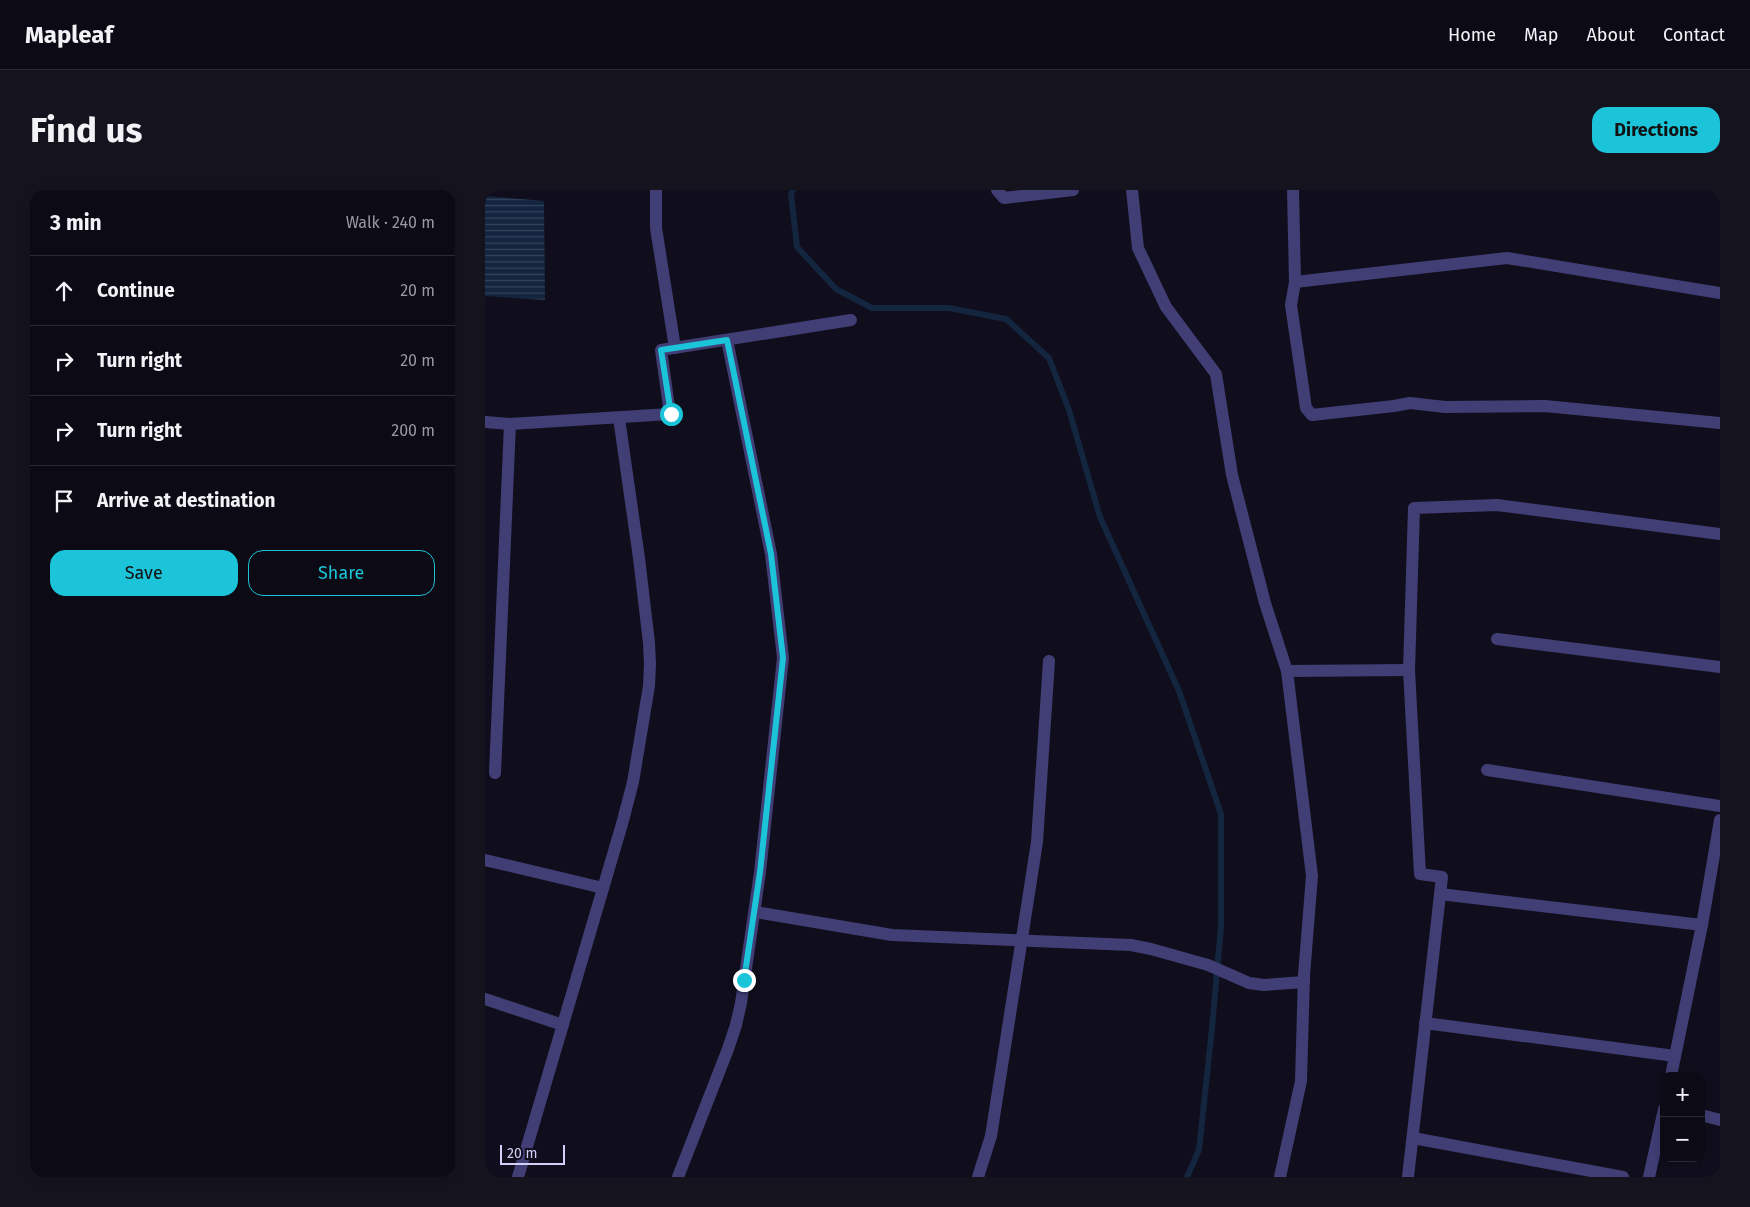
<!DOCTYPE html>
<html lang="en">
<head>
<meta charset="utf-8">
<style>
	body { margin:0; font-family:"Fira Sans",sans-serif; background:#15131e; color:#f1f3f6 }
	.controls { position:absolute; right:15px; bottom:15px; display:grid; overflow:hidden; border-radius:10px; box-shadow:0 2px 12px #0003 }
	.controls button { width:45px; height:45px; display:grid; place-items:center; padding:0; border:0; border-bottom:1px solid #2c2b34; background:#0c0a15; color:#f1f3f6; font:25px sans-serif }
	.scale { position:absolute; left:15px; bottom:12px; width:65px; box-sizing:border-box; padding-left:5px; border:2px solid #d4cff9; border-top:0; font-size:14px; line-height:18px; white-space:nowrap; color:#d4cff9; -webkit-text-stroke:4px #100e1c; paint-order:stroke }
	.stop { position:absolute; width:15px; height:15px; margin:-11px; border:4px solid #1bc4d8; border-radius:50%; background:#fff }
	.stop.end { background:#1bc4d8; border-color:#fff; box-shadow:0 1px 5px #0008 }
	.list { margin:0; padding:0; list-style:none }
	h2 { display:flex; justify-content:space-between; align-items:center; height:65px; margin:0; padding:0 20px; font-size:21px }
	h2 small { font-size:16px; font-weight:400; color:#9a9aa0 }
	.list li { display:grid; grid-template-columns:32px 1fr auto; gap:15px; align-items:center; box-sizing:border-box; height:70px; padding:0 20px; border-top:1px solid #2c2b34 }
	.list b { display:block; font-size:19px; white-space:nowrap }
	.list em { font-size:16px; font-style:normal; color:#9a9aa0 }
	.actions { display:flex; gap:10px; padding:15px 20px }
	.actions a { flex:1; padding:11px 0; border:1px solid #1bc4d8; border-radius:15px; text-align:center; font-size:18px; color:#1bc4d8 }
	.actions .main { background:#1bc4d8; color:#111 }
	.icon { flex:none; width:28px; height:28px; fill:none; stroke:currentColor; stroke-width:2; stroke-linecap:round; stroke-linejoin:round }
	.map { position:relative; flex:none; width:1235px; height:987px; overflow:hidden; border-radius:15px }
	header { display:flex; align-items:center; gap:30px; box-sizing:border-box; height:70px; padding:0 25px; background:#0c0a15; border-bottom:1px solid #2c2b34 }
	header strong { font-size:24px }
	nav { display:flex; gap:28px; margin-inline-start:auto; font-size:18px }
	.intro { display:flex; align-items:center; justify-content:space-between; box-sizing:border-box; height:120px; padding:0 30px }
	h1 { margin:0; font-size:35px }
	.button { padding:12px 22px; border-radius:15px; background:#1bc4d8; color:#111; font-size:18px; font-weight:700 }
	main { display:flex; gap:30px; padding:0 30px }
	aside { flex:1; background:#0c0a15; border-radius:15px; box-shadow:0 2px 12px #0003 }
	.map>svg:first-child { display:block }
	.water { fill:url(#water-rules) }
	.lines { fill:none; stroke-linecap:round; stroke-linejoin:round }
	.stream { stroke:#13253f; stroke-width:6 }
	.minor { stroke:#413e75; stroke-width:12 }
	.route { stroke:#1bc4d8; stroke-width:6 }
</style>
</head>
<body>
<header>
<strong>Mapleaf</strong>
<nav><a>Home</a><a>Map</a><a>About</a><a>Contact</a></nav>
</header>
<div class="intro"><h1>Find us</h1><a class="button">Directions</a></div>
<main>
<aside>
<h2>3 min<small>Walk · 240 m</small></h2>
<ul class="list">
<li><svg class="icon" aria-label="ahead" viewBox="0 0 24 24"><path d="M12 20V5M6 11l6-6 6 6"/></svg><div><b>Continue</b></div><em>20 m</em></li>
<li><svg class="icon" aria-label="right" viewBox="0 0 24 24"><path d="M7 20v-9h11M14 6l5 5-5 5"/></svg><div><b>Turn right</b></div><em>20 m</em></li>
<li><svg class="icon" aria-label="right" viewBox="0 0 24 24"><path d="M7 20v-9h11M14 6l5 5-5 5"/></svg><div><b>Turn right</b></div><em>200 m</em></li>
<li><svg class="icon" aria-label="arrive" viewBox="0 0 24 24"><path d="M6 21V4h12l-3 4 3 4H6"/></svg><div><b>Arrive at destination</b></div></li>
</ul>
<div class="actions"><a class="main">Save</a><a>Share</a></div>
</aside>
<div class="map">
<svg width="1235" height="987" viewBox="0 0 1235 987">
	<defs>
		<pattern id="water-rules" width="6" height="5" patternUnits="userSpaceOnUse" patternTransform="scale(1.25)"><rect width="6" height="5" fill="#13253f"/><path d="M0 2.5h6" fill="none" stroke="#34445c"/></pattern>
	</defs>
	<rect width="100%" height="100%" fill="#100e1c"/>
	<polygon class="water" points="0,6 59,11 60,110 0,106"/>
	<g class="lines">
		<polyline class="stream" points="308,0 306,4 312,57 351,99 387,118 464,118 521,129 564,168 584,220 615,327 694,501 736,624 736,736 727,838 714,960 702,987"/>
		<g class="minor">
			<polyline points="171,0 171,38 190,158"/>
			<polyline points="512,0 519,8 588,0"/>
			<polyline points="647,0 653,58 681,117 731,184 747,285 780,413 802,481 827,686 819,785 816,891 795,987"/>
			<polyline points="808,0 810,92 806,115 821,218 827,225 909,216 925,213 960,217 1060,216 1235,233"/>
			<polyline points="810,92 1022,68 1235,103"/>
			<polyline points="0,232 25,234 185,224 176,160 366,130"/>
			<polyline points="1012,449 1235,477"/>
			<polyline points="802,481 924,480"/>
			<polyline points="1002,580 1235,616"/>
			<polyline points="10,583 25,234"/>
			<polyline points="0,670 118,698"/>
			<polyline points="955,704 1217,735"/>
			<polyline points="270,722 407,745 646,755 666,759 723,775 764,793 779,795 819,792"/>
			<polyline points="0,809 78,835"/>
			<polyline points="940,833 1190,866"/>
			<polyline points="1186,886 1217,735 1235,630"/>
			<polyline points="1216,925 1235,930"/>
			<polyline points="928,948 1138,987"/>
			<polyline points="33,987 137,634 148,592 164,496 165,474 164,453 154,368 134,228"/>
			<polyline points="193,987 243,859 251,835 256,813 275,682 298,468 286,364 242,150"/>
			<polyline points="493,987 506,946 552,652 564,471"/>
			<polyline points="923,987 957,687 935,684 924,480 929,318 1012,315 1235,344"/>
			<polyline points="1164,987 1179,919"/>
		</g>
	</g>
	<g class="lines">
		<polyline class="route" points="186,224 176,160 242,150 286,364 298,468 275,682 259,790"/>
	</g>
</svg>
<div class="controls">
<button>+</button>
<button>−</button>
</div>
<div class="scale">20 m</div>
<div class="stop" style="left:186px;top:224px"></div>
<div class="stop end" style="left:259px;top:790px"></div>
</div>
</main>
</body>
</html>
